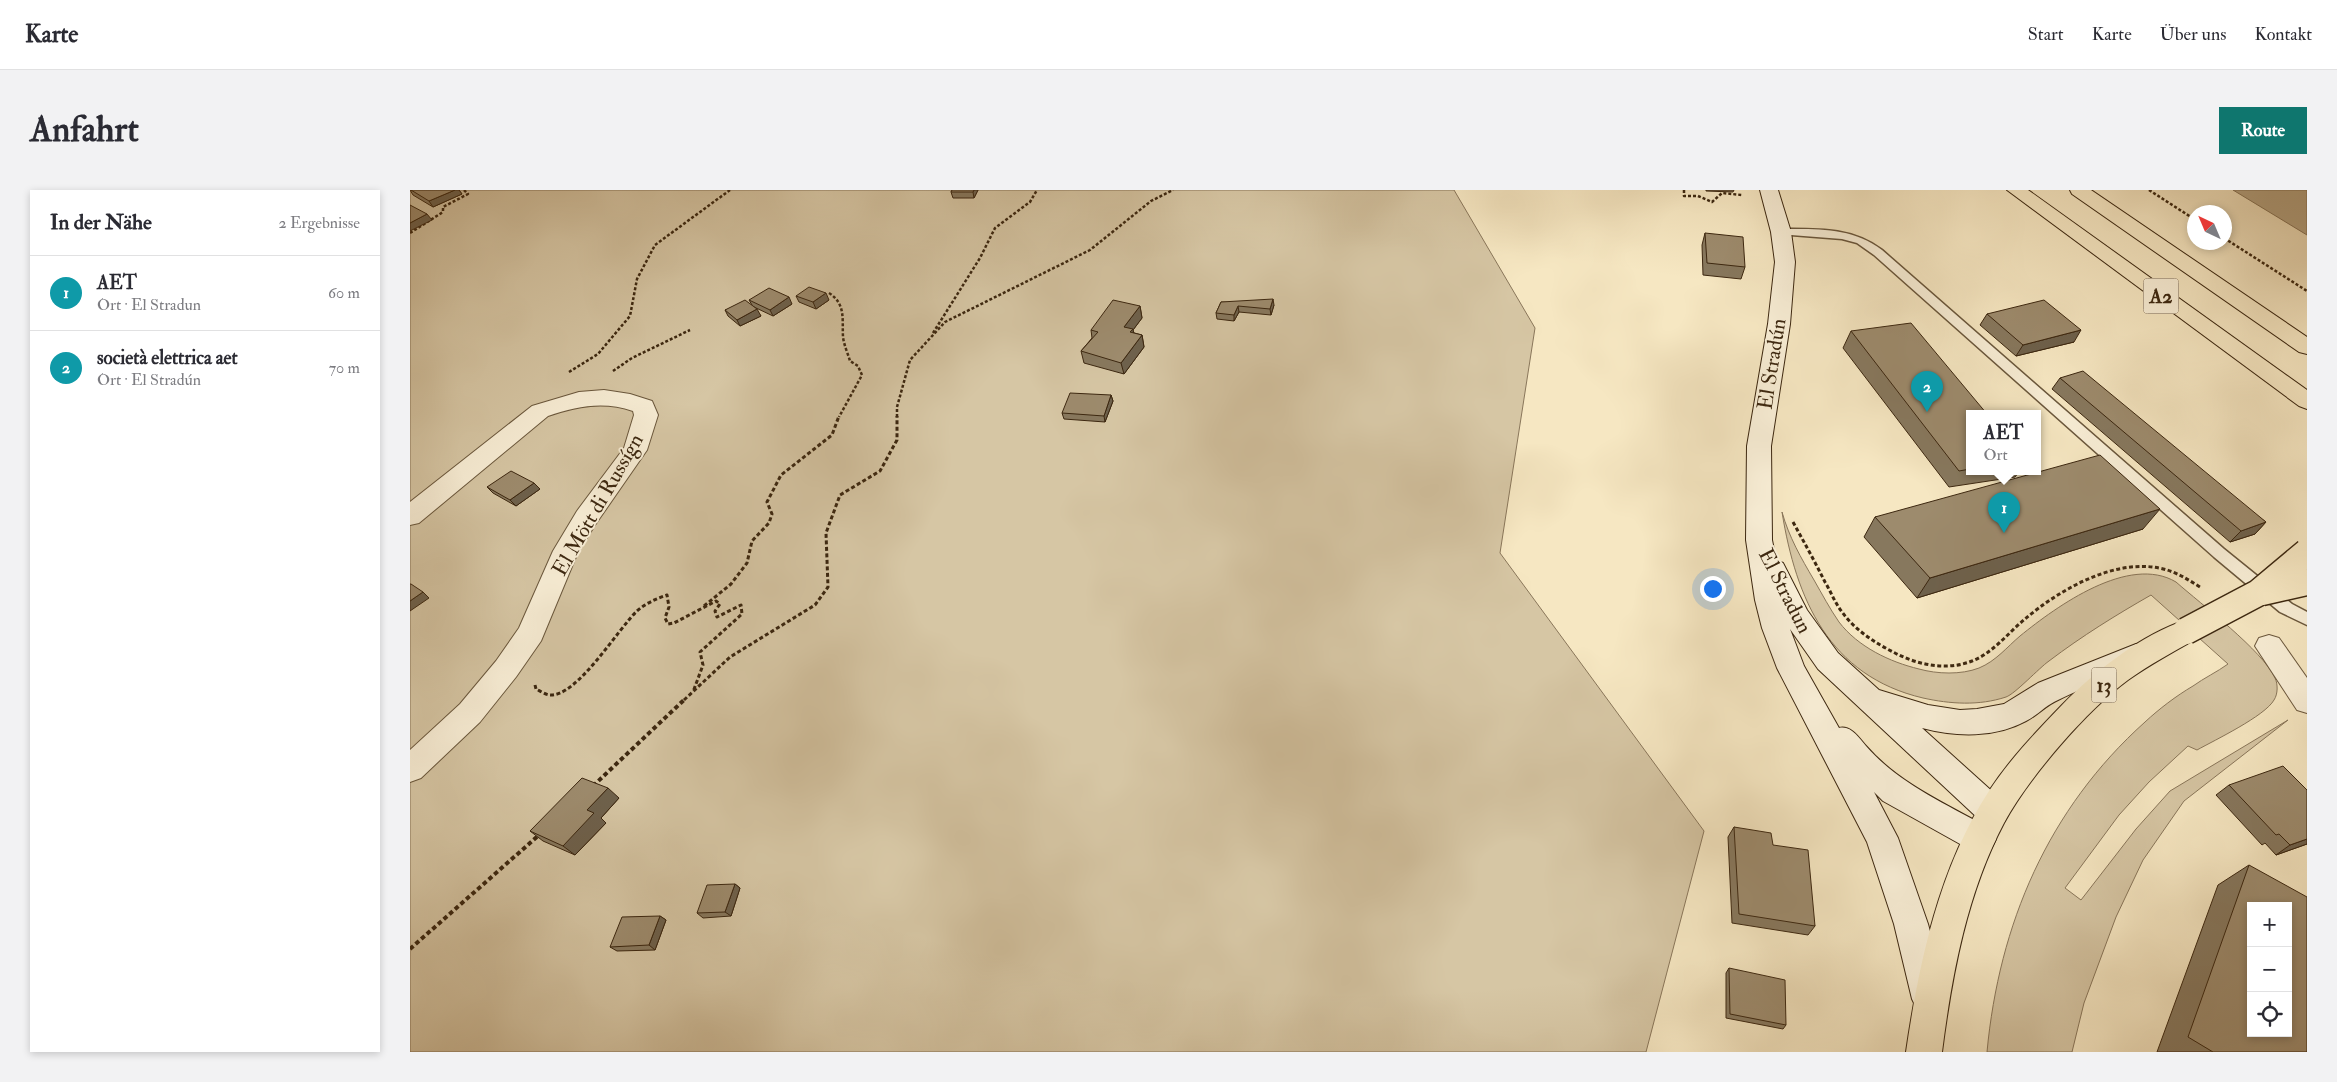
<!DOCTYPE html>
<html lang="de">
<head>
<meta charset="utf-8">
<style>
	body { margin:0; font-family:"IM FELL Double Pica",serif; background:#f2f2f3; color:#2b2b33 }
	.controls { position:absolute; right:15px; bottom:15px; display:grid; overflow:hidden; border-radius:0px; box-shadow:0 2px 8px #0003 }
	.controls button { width:45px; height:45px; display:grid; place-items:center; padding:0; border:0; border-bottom:1px solid #e1e1e2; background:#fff; color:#2b2b33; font:25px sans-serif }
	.compass { position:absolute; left:1777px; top:15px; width:45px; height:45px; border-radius:50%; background:#fff; box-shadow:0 2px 8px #0003; rotate:316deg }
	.you { position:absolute; left:1302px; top:398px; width:18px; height:18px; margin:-12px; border:4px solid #fff; border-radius:50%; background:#1a73e8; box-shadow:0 0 0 8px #1a73e833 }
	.badge { display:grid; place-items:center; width:32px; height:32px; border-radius:50%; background:#0f766e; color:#fff; font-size:16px; font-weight:700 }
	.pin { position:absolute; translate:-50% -41px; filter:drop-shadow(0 1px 2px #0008) }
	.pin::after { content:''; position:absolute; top:26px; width:18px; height:15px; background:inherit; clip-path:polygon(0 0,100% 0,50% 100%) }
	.popup { position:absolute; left:1556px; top:220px; width:75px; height:65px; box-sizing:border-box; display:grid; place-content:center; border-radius:0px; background:#fff; filter:drop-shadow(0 1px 4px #0005); font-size:16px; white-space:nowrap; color:#7c7c81 }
	.popup b { font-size:19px; color:#2b2b33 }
	.popup::after { content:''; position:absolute; left:50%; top:100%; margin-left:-10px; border:10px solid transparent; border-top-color:#fff }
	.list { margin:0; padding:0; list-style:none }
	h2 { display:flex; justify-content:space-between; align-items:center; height:65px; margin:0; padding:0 20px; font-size:21px }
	h2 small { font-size:16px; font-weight:400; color:#7c7c81 }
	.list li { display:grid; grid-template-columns:32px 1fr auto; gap:15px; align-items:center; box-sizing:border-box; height:75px; padding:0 20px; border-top:1px solid #e1e1e2 }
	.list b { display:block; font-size:19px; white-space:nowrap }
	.list p { margin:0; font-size:16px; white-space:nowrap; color:#7c7c81 }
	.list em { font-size:16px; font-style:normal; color:#7c7c81 }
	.icon { flex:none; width:28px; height:28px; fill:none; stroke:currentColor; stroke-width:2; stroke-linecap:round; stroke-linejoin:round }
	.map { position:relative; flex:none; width:1897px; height:862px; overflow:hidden; border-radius:0px }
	header { display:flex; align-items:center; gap:30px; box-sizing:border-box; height:70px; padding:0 25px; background:#fff; border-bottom:1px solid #e1e1e2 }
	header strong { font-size:24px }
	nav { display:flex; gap:28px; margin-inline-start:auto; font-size:18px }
	.intro { display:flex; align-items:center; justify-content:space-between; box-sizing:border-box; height:120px; padding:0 30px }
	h1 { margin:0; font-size:35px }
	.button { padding:12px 22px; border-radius:0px; background:#0f766e; color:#fff; font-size:18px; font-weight:700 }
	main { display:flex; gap:30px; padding:0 30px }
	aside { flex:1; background:#fff; border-radius:0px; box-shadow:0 2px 8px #0003 }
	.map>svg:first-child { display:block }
	.green { fill:#d6c6a4; stroke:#89765a }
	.water { fill:#b7a685; stroke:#867356 }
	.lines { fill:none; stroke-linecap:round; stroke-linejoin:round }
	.lane-casing { stroke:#6a573c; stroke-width:3 }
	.street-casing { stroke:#6a573c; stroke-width:2 }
	.secondary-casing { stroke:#3c2710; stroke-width:2 }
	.primary-casing { stroke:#3c2710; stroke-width:2 }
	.highway-casing { stroke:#3c2710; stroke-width:2 }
	.path-far2 { stroke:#3c2710; stroke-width:2.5; stroke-dasharray:3 2; stroke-linecap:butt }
	.path-far1 { stroke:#3c2710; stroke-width:3; stroke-dasharray:4 2.5; stroke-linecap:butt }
	.path { stroke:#3c2710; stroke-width:4; stroke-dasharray:4.5 3; stroke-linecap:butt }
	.lane { fill:#f9efd7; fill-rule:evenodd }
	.street { fill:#f9efd7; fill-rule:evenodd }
	.secondary { fill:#f9efd7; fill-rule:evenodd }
	.primary { fill:#f6e7c2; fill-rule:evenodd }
	.highway { fill:#f6e7c2; fill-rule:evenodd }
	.primary-bridge-casing { stroke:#3c2710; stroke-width:29; stroke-linecap:butt }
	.primary-bridge { stroke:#f6e7c2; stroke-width:26 }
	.wall { fill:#87785e; stroke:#3c2710 }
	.shaded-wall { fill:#6e614c; stroke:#3c2710 }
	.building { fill:#9d8b6d; stroke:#3c2710; fill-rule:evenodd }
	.labels { text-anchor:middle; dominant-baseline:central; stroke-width:4; stroke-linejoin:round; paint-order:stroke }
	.shield { fill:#f9efd7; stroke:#75634c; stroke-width:1 }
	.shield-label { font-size:20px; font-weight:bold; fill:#3c2710 }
	.street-label { font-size:21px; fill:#3c2710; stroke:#f9efd7 }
</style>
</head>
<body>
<header>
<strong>Karte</strong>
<nav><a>Start</a><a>Karte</a><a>Über uns</a><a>Kontakt</a></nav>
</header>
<div class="intro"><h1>Anfahrt</h1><a class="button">Route</a></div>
<main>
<aside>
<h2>In der Nähe<small>2 Ergebnisse</small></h2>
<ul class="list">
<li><span class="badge" style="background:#0f9aa8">1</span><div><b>AET</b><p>Ort · El Stradun</p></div><em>60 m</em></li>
<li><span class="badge" style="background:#0f9aa8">2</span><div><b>società elettrica aet</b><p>Ort · El Stradún</p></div><em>70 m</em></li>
</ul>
</aside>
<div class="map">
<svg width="1897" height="862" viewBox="0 0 1897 862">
	<rect width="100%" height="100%" fill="#f6e7c2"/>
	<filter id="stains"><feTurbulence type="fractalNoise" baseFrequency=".004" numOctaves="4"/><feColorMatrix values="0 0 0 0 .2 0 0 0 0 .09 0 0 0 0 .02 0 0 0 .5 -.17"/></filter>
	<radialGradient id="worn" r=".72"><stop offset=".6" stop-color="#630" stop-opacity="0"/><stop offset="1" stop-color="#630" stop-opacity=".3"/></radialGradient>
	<g class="green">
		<polygon points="0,0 1044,0 1125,138 1090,363 1294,641 1236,862 0,862"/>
		<path d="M1372 322C1379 347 1391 368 1404 390 1412 404 1420 419 1429 432 1448 457 1480 472 1509 479 1527 484 1551 485 1569 478 1586 471 1597 457 1610 446 1647 416 1719 364 1766 392 1791 414 1853 461 1865 488 1868 494 1868 504 1864 510 1855 526 1805 550 1787 560L1778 556 1739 592 1709 625 1655 698 1671 710 1726 639 1760 601 1878 530 1774 611 1733 670 1706 727 1674 813 1662 862H1577C1589 734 1638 619 1735 532 1749 519 1766 506 1783 496 1794 488 1807 482 1818 474L1741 405C1706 425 1672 446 1639 471 1629 478 1605 504 1596 507 1569 516 1540 514 1513 508 1419 486 1386 409 1372 322Z"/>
	</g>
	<polygon class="water" points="1823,0 1897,0 1897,45"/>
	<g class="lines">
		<g class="lane-casing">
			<path id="lane" d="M1371 39C1407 39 1442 37 1472 60L1814 359 1882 414 1897 422V435L1870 422 1804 367 1464 65 1447 53 1432 49 1367 44 1365 42 1367 40Z"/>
		</g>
		<g class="street-casing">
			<g id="street">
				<path d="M194 200 220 204 242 211 248 225 237 260 185 335 168 362 131 451 106 487 70 532 11 588 0 592V560L50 514 86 471 109 438 143 361 167 321 214 258 224 225 223 221C194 211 167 216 138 226L9 333 0 335V312L122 216 169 202Z"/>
				<polygon points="1859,445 1869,448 1897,488 1897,523 1887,520 1845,456 1849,448"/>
			</g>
		</g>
		<g class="secondary-casing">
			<path id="secondary" d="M1350 0H1368L1381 42 1385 72 1380 134 1361 256 1362 350 1366 370 1373 373 1397 420 1428 463 1469 500 1518 515 1550 520 1567 519 1594 514 1628 493 1726 454 1736 457 1740 465 1736 473C1707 485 1676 496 1648 510 1636 515 1628 525 1616 531 1585 548 1546 547 1512 538L1594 612 1599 622 1594 632 1583 636 1572 632 1408 479 1380 439 1394 476 1429 538C1441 535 1449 548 1456 556 1489 594 1538 615 1581 639L1586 649 1581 659 1570 664 1559 659 1473 611 1464 602 1488 648 1518 734 1538 809 1532 821 1520 827 1508 821 1502 809 1484 734 1457 652 1367 478 1352 438 1345 410 1336 350 1337 256 1358 134 1365 72 1361 42Z"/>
		</g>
		<g class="primary-casing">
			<path id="primary" d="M1776 430 1786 433 1790 441 1786 449C1763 462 1739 475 1718 490 1676 521 1619 587 1594 633 1557 703 1542 784 1532 862H1496C1509 773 1529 678 1579 601 1600 569 1626 542 1652 515 1685 481 1731 445 1776 430Z"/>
		</g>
		<g class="highway-casing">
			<g id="highway">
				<polygon points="1597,0 1618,0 1897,200 1897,219 1889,216"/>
				<polygon points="1660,0 1681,0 1897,147 1897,164 1889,162 1662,4"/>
			</g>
		</g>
		<g class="path-far2">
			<polyline points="1274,0 1274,6 1288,6 1302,12 1312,3 1332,5"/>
			<polyline points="1739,0 1784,29"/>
			<polyline points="0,43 33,22 33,17 58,4 54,0"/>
			<polyline points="1814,48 1897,101"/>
			<path d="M419 103C436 114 432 129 433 147 434 155 438 164 440 171L448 176 452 185 429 227"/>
			<polyline points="523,143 570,68 585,38 620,12 627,0"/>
			<polyline points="203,181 222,168 280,140"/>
			<polyline points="159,182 188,164 220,126 227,89 245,55 320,0"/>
			<polyline points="487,227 487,217 500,170 535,132 680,60 741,11 763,0"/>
		</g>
		<g class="path-far1">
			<path d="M1383 332C1394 352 1405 372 1415 392 1421 402 1425 413 1432 422 1445 440 1465 453 1485 463 1508 475 1537 481 1562 471 1583 463 1598 443 1615 429 1649 400 1703 369 1749 378 1765 381 1777 389 1790 397"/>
			<polyline points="294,416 321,394 337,373 342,351 359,333 362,324 357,312 371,285 422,245 429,226"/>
			<path d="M125 495 126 499C130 501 136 505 140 505 167 507 208 439 227 421 236 413 246 409 257 405L259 417 255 428 258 434 264 433 306 411 310 414 305 421 307 427 331 415 332 424 290 462 293 475 283 502"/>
			<polyline points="274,510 320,467 405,415 418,397 416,343 430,305 470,281 487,250 487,226"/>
		</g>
		<g class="path">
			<polyline points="183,596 275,509"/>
			<polyline points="0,759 129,645"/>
		</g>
		<use href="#lane" class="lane"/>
		<use href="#street" class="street"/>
		<use href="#secondary" class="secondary"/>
		<use href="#primary" class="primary"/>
		<use href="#highway" class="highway"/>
		<g class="primary-bridge-casing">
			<g id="primary-bridge">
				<polyline points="1852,402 1897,392"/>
				<polyline points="1776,441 1848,403 1897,362"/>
			</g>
		</g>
		<use href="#primary-bridge" class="primary-bridge"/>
	</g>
	<g class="wall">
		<polygon points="0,0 49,0 52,4 23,17 3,5"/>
		<polygon points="542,0 568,0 564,8 543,8 541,2"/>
		<polygon points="1296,0 1324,0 1323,2 1296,1"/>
		<polygon points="1295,43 1335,77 1331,89 1293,85 1292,55"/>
		<polygon points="386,106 419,110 406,119 389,112"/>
		<polygon points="339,110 382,114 363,126 344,117 351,126 330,136 318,126 315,120 342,115"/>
		<polygon points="811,112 864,115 861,125 829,122 824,131 807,129 806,123"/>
		<polygon points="730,116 732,128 723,140 724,143 732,145 734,157 714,184 674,173 671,161 682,148 681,140"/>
		<polygon points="1577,124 1664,152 1606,166 1570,135"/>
		<polygon points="1441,141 1560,224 1560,282 1609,282 1605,287 1539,297 1433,158"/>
		<polygon points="1650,188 1856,332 1845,344 1820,352 1642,199"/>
		<polygon points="701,205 703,211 695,232 654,229 652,223"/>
		<polygon points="77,297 130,299 106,316 83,303"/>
		<polygon points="1465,327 1733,339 1507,408 1454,347"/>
		<polygon points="1819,595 1897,654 1866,665 1855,653 1852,655 1806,605"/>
		<polygon points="209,608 191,628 196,633 165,665 133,651 120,641"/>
		<polygon points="1324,637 1363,655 1405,736 1398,745 1322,733 1318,647"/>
		<polygon points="1839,675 1897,862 1747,862 1808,695"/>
		<polygon points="325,694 330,698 321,726 293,728 287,723"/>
		<polygon points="250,726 256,730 245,760 207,761 200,757"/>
		<polygon points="1319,778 1376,835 1373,839 1316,828 1316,783"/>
	</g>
	<g class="shaded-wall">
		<polygon points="45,0 49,0 52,4 23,17 19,11"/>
		<polygon points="564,0 568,0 564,8 563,2"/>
		<polygon points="17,24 22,30 0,41 0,33"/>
		<polygon points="416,103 419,110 406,119 403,112"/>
		<polygon points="379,107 382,114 363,126 360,120"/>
		<polygon points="863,109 864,115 861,125 860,119"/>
		<polygon points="730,116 732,128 723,140 725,150 714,137"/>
		<polygon points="828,116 829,122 824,131 824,125"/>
		<polygon points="347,119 351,126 330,136 327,130"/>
		<polygon points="1671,140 1664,152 1606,166 1613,155"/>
		<polygon points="732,145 734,157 714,184 711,173"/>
		<polygon points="701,205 703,211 695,232 694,226"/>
		<polygon points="124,293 130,299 106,316 100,310"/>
		<polygon points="1750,319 1733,339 1507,408 1520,388"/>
		<polygon points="1856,332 1845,344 1820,352 1831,341"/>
		<polygon points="13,402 19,408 0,421 0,411"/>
		<polygon points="198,598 209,608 191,628 196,633 165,665 153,656 177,620"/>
		<polygon points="1897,649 1897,654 1866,665 1880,655"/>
		<polygon points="325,694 330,698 321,726 315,722"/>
		<polygon points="250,726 256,730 245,760 239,755"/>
	</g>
	<g class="building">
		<polygon points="1,0 45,0 19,11"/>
		<polygon points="542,0 564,0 563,2 541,2"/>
		<polygon points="0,15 17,24 0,33"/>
		<polygon points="1295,43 1333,47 1335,77 1297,73"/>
		<polygon points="399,97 416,103 403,112 386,106"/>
		<polygon points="359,98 379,107 360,120 339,110"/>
		<polygon points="863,109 860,119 828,116 824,125 806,123 811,112"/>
		<polygon points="335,110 347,119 327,130 315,120"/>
		<polygon points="703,110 730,116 714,137 723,139 720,142 732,145 711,173 671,161 688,142 681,140"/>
		<polygon points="1634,110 1671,140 1613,155 1577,124"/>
		<polygon points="1501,133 1577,224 1560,224 1560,279 1549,281 1441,141"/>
		<polygon points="1673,181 1856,332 1831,341 1650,188"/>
		<polygon points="660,203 701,205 694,226 652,223"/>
		<polygon points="1690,265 1750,319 1520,388 1465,327"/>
		<polygon points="101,281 124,293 100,310 77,297"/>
		<polygon points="0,394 1,394 13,402 0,411"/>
		<polygon points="1873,576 1897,600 1897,649 1880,655 1869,644 1866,645 1819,595"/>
		<polygon points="172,588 198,598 177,620 184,623 153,656 120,641"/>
		<polygon points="1324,637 1361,643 1363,655 1398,660 1405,736 1329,724"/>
		<path d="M1839 675 1897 707V862H1803L1778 847ZM1841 716H1878V843H1841Z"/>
		<polygon points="325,694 315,722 287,723 297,695"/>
		<polygon points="250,726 239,755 200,757 212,727"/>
		<polygon points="1319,778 1375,790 1376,835 1320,824"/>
	</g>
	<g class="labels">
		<g class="shield">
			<rect x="1733.5" y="88.5" width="35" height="35" rx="4"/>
			<rect x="1681.5" y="477.5" width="25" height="35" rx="4"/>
		</g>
		<g class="shield-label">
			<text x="1751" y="106">A2</text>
			<text x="1694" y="495">13</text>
		</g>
		<g class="street-label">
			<text transform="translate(1362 174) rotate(-81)">El Stradún</text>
			<text transform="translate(188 315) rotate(-60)">El Mött di Russígn</text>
			<text transform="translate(1375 401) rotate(63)">El Stradun</text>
		</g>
	</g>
	<rect width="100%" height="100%" filter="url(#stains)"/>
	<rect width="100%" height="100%" fill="url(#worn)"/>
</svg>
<div class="controls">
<button>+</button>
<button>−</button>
<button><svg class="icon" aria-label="locate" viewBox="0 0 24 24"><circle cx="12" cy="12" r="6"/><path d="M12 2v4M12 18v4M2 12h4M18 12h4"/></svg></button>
</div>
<svg class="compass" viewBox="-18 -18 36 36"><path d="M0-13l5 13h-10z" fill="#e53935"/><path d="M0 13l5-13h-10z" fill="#7c7c81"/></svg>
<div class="you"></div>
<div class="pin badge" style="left:1594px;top:343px;background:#0f9aa8">1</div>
<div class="popup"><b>AET</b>Ort</div>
<div class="pin badge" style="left:1517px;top:222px;background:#0f9aa8">2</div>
</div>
</main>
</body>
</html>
